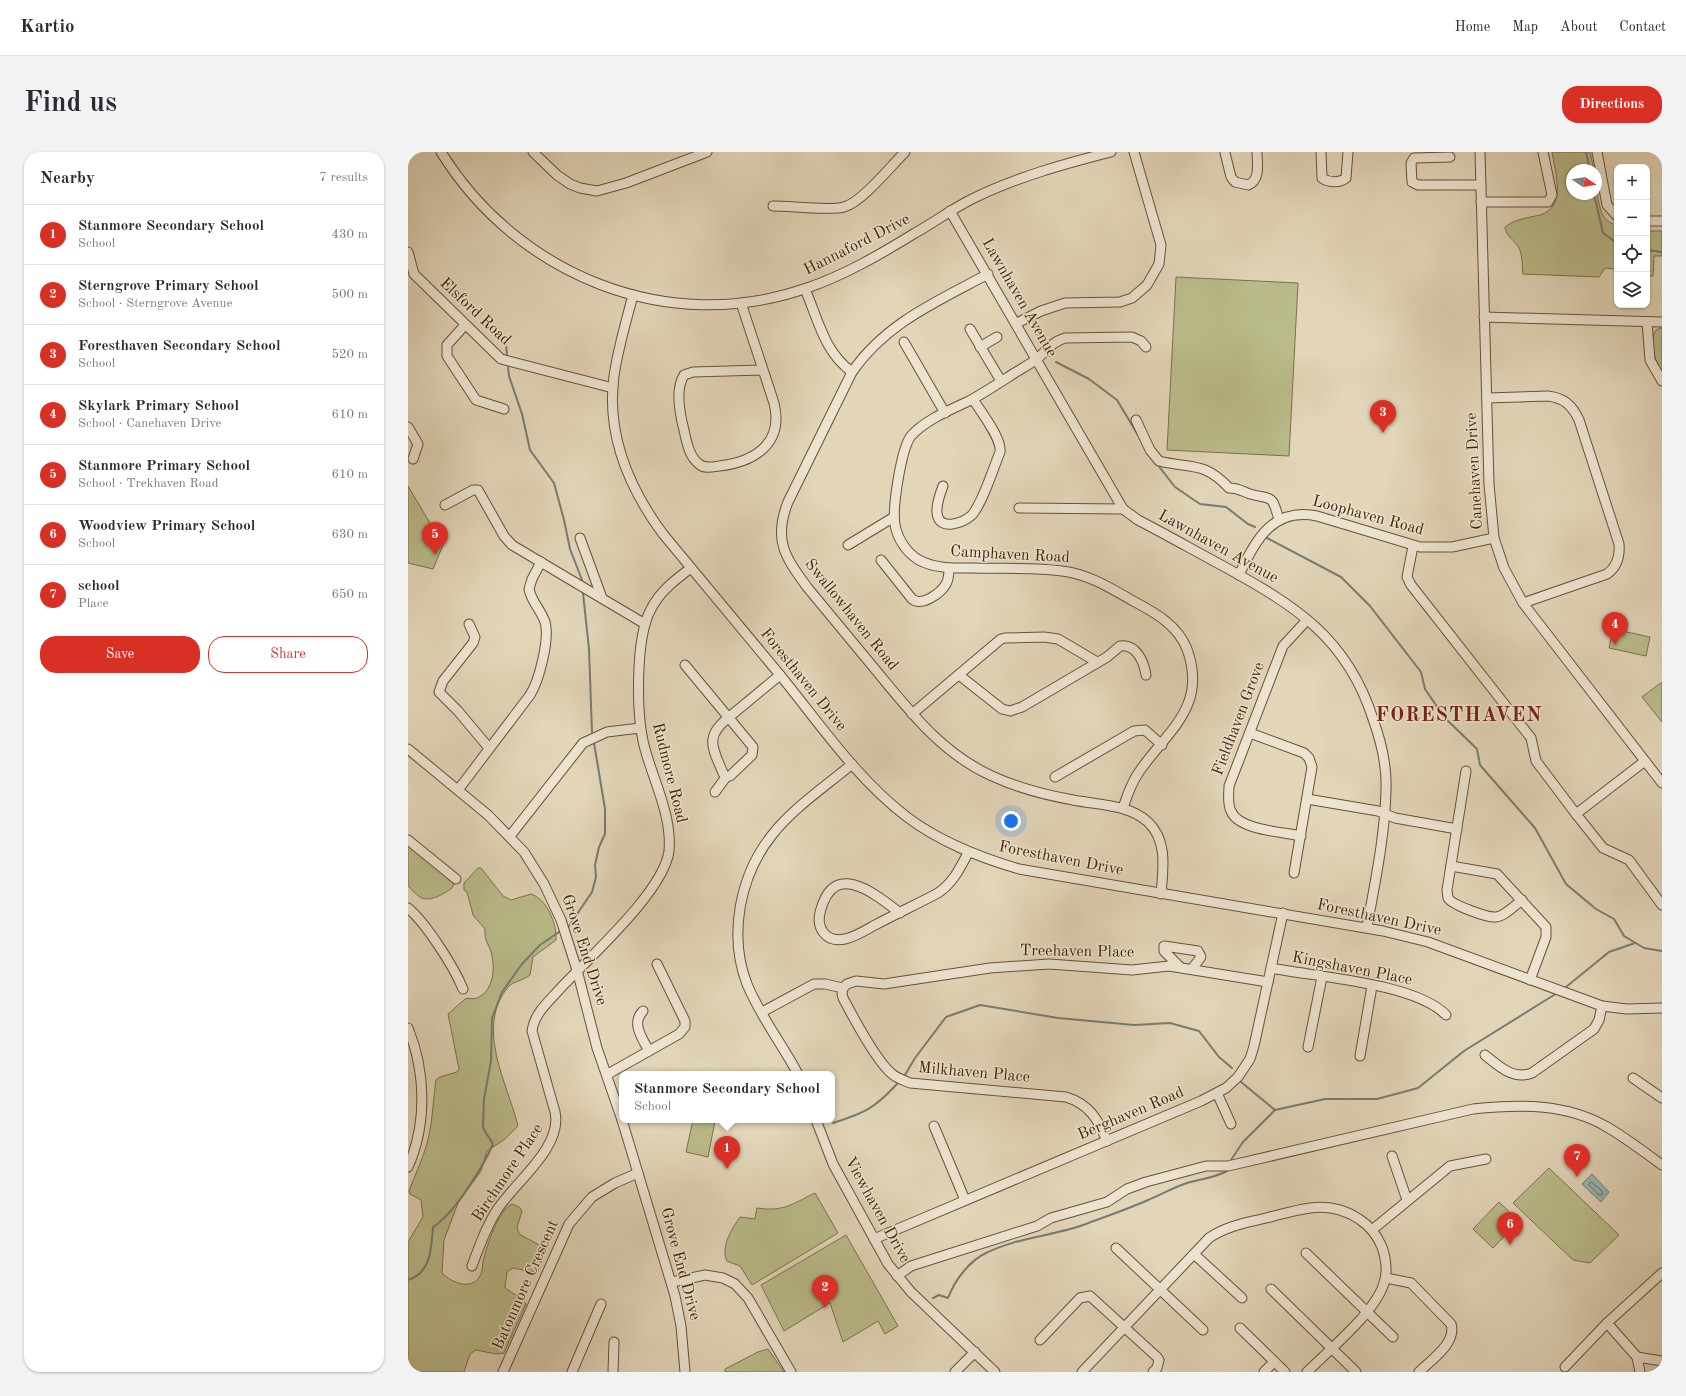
<!DOCTYPE html>
<html lang="en">
<head>
<meta charset="utf-8">
<style>
	body { margin:0; font-family:"Old Standard TT",serif; background:#f2f2f3; color:#2b2b33 }
	.controls { position:absolute; right:12px; top:12px; display:grid; overflow:hidden; border-radius:8px; box-shadow:0 1px 3px #0004 }
	.controls button { width:36px; height:36px; display:grid; place-items:center; padding:0; border:0; border-bottom:1px solid #e1e1e2; background:#fff; color:#2b2b33; font:20px sans-serif }
	.compass { position:absolute; left:1158px; top:12px; width:36px; height:36px; border-radius:50%; background:#fff; box-shadow:0 1px 3px #0004; rotate:102deg }
	.you { position:absolute; left:603px; top:669px; width:14px; height:14px; margin:-10px; border:3px solid #fff; border-radius:50%; background:#1a73e8; box-shadow:0 0 0 6px #1a73e833 }
	.badge { display:grid; place-items:center; width:26px; height:26px; border-radius:50%; background:#d93025; color:#fff; font-size:13px; font-weight:700 }
	.pin { position:absolute; translate:-50% -33px; filter:drop-shadow(0 1px 2px #0008) }
	.pin::after { content:''; position:absolute; top:21px; width:14px; height:12px; background:inherit; clip-path:polygon(0 0,100% 0,50% 100%) }
	.popup { position:absolute; left:211px; top:919px; width:216px; height:52px; box-sizing:border-box; display:grid; place-content:center; border-radius:8px; background:#fff; filter:drop-shadow(0 1px 3px #0005); font-size:13px; white-space:nowrap; color:#7c7c81 }
	.popup b { font-size:15px; color:#2b2b33 }
	.popup::after { content:''; position:absolute; left:50%; top:100%; margin-left:-8px; border:8px solid transparent; border-top-color:#fff }
	.list { margin:0; padding:0; list-style:none }
	h2 { display:flex; justify-content:space-between; align-items:center; height:52px; margin:0; padding:0 16px; font-size:17px }
	h2 small { font-size:13px; font-weight:400; color:#7c7c81 }
	.list li { display:grid; grid-template-columns:26px 1fr auto; gap:12px; align-items:center; box-sizing:border-box; height:60px; padding:0 16px; border-top:1px solid #e1e1e2 }
	.list b { display:block; font-size:15px; white-space:nowrap }
	.list p { margin:0; font-size:13px; white-space:nowrap; color:#7c7c81 }
	.list em { font-size:13px; font-style:normal; color:#7c7c81 }
	.actions { display:flex; gap:8px; padding:12px 16px }
	.actions a { flex:1; padding:9px 0; border:1px solid #d93025; border-radius:16px; text-align:center; font-size:14px; color:#d93025 }
	.actions .main { background:#d93025; color:#fff }
	.icon { flex:none; width:22px; height:22px; fill:none; stroke:currentColor; stroke-width:2; stroke-linecap:round; stroke-linejoin:round }
	.map { position:relative; flex:none; width:1254px; height:1220px; overflow:hidden; border-radius:16px }
	header { display:flex; align-items:center; gap:24px; box-sizing:border-box; height:56px; padding:0 20px; background:#fff; border-bottom:1px solid #e1e1e2 }
	header strong { font-size:19px }
	nav { display:flex; gap:22px; margin-inline-start:auto; font-size:14px }
	.intro { display:flex; align-items:center; justify-content:space-between; box-sizing:border-box; height:96px; padding:0 24px }
	h1 { margin:0; font-size:28px }
	.button { padding:10px 18px; border-radius:16px; background:#d93025; color:#fff; font-size:14px; font-weight:700 }
	main { display:flex; gap:24px; padding:0 24px }
	aside { flex:1; background:#fff; border-radius:16px; box-shadow:0 1px 3px #0004 }
	.map>svg:first-child { display:block }
	.green { fill:#babb8a; stroke:#7e704a }
	.water { fill:#98b6b8; stroke:#767c72 }
	.lines { fill:none; stroke-linecap:round; stroke-linejoin:round }
	.shore { stroke:#6d6d60; stroke-width:1 }
	.stream { stroke:#767c72; stroke-width:2 }
	.minor-casing { stroke:#6a5035; stroke-width:11 }
	.minor { stroke:#ece4d1; stroke-width:9 }
	.labels { text-anchor:middle; dominant-baseline:central; stroke-width:3; stroke-linejoin:round; paint-order:stroke }
	.street-label { font-size:16px; fill:#422409; stroke:#ece4d1 }
	.district-label { font-size:20px; font-weight:bold; letter-spacing:1px; fill:#7a1f14; stroke:#ece4d1 }
</style>
</head>
<body>
<header>
<strong>Kartio</strong>
<nav><a>Home</a><a>Map</a><a>About</a><a>Contact</a></nav>
</header>
<div class="intro"><h1>Find us</h1><a class="button">Directions</a></div>
<main>
<aside>
<h2>Nearby<small>7 results</small></h2>
<ul class="list">
<li><span class="badge">1</span><div><b>Stanmore Secondary School</b><p>School</p></div><em>430 m</em></li>
<li><span class="badge">2</span><div><b>Sterngrove Primary School</b><p>School · Sterngrove Avenue</p></div><em>500 m</em></li>
<li><span class="badge">3</span><div><b>Foresthaven Secondary School</b><p>School</p></div><em>520 m</em></li>
<li><span class="badge">4</span><div><b>Skylark Primary School</b><p>School · Canehaven Drive</p></div><em>610 m</em></li>
<li><span class="badge">5</span><div><b>Stanmore Primary School</b><p>School · Trekhaven Road</p></div><em>610 m</em></li>
<li><span class="badge">6</span><div><b>Woodview Primary School</b><p>School</p></div><em>630 m</em></li>
<li><span class="badge">7</span><div><b>school</b><p>Place</p></div><em>650 m</em></li>
</ul>
<div class="actions"><a class="main">Save</a><a>Share</a></div>
</aside>
<div class="map">
<svg width="1254" height="1220" viewBox="0 0 1254 1220">
	<rect width="100%" height="100%" fill="#e2d5b8"/>
	<filter id="stains"><feTurbulence type="fractalNoise" baseFrequency=".005" numOctaves="4"/><feColorMatrix values="0 0 0 0 .2 0 0 0 0 .09 0 0 0 0 .02 0 0 0 .5 -.17"/></filter>
	<radialGradient id="worn" r=".72"><stop offset=".6" stop-color="#630" stop-opacity="0"/><stop offset="1" stop-color="#630" stop-opacity=".3"/></radialGradient>
	<g class="green">
		<path d="M1144 0H1182L1186 18H1164V42H1188V32C1191 48 1190 70 1209 73V119L1207 117 1197 116 1191 125 1115 122C1114 114 1115 105 1111 96 1107 88 1098 85 1097 75 1107 67 1119 66 1132 63 1159 55 1147 20 1144 0Z"/>
		<polygon points="1239,79 1254,79 1254,104 1246,104 1245,124 1239,124"/>
		<polygon points="768,125 890,131 881,304 759,298"/>
		<path d="M1252 176H1254V221C1247 208 1240 191 1248 178Z"/>
		<polygon points="0,334 35,393 25,417 0,411"/>
		<polygon points="1205,477 1242,485 1238,504 1201,496"/>
		<polygon points="1254,530 1254,570 1234,545"/>
		<path d="M0 694 47 730 44 736C36 742 21 751 12 745 7 742 4 737 0 734Z"/>
		<path d="M70 716H73L95 744 103 748 123 742C139 747 149 772 148 788L125 805 122 823C115 829 105 829 100 835 67 876 99 930 110 974L97 987 79 999 73 1019 50 1051 36 1088 34 1121C44 1131 65 1140 73 1122 75 1117 74 1111 76 1106 79 1093 91 1058 104 1052L111 1055 114 1059 109 1075 111 1082 133 1094 136 1102 129 1121 105 1116 99 1120 97 1135C103 1142 114 1144 118 1152L96 1201 88 1202 68 1198 62 1202 56 1220H0V1090L15 1065 13 1048 2 1042 1 1039C8 1020 17 1003 21 983 25 965 25 947 28 928L32 925 49 920 51 917 40 862 57 847C61 845 65 848 69 846 85 839 87 819 84 804 82 792 76 791 77 777L65 763 59 740 56 738V731Z"/>
		<polygon points="285,968 307,969 300,1005 278,1000"/>
		<polygon points="1141,1016 1211,1083 1182,1111 1165,1108 1105,1051"/>
		<path d="M407 1041 430 1081 344 1133 332 1114 319 1109C312 1095 324 1077 332 1065L347 1067 349 1056C376 1060 384 1052 407 1041Z"/>
		<polygon points="1091,1050 1111,1069 1085,1096 1065,1077"/>
		<polygon points="438,1083 490,1174 477,1182 470,1169 435,1190 422,1151 376,1179 353,1133"/>
		<polygon points="360,1197 376,1220 317,1220 317,1217 350,1200"/>
	</g>
	<polygon class="water" points="1184,1022 1201,1040 1193,1050 1174,1032"/>
	<g class="lines">
		<polygon class="shore" points="1183,1030 1194,1039 1194,1043 1191,1043 1181,1033"/>
		<g class="stream">
			<polyline points="1178,0 1182,18"/>
			<polyline points="1186,42 1195,81 1209,91"/>
			<polyline points="1239,98 1254,100"/>
			<polyline points="98,193 99,203"/>
			<polyline points="648,210 681,227 709,248 730,283"/>
			<polyline points="100,215 101,224 114,262 122,298 146,331 156,368 162,397 174,428"/>
			<polyline points="749,312 767,335 792,352 818,355 840,372 847,375"/>
			<polyline points="859,386 933,425 962,454 1013,520 1017,537 1036,565 1069,597 1072,613 1127,676 1158,732 1188,757 1206,767 1216,784 1236,796 1254,799"/>
			<polyline points="175,441 181,497 184,580"/>
			<polyline points="161,774 184,740 188,725 187,713 191,695 197,682 197,657 186,591"/>
			<polyline points="1158,835 1201,800 1227,791"/>
			<polyline points="497,923 507,906 538,865 572,853 650,866 726,873 762,871 791,879 811,905 824,916"/>
			<polyline points="833,930 867,958 917,947 969,947 1010,936 1056,899 1146,843"/>
			<path d="M425 971C456 961 466 957 489 932"/>
			<polyline points="821,1011 835,990 867,958"/>
			<path d="M0 1128C24 1120 23 1096 25 1075 46 1062 75 1015 85 992L75 976 76 947 83 909 84 866 94 840 114 812 132 793 151 780"/>
			<path d="M525 1146 531 1143 540 1146C547 1128 561 1109 578 1101 610 1085 646 1084 678 1072 699 1064 720 1057 740 1048 753 1043 766 1035 779 1031 793 1027 806 1026 819 1019L820 1017"/>
		</g>
		<g class="minor-casing">
			<g id="minor">
				<path d="M33 0C109 123 260 185 399 136 437 123 473 102 507 81 527 70 545 56 566 46 609 25 656 12 703 0"/>
				<polyline points="125,0 149,23 162,32 172,36 189,39 218,31 299,0"/>
				<path d="M913 0 914 26C921 31 932 31 938 26L940 0"/>
				<polyline points="1072,0 1081,332 1086,386 1096,416 1115,451 1254,631"/>
				<polyline points="1189,0 1199,53 1209,64"/>
				<path d="M817 1 823 25 827 30 840 33C853 28 849 11 849 0"/>
				<polyline points="1042,5 1006,6 1003,11 1004,30 1010,33 1073,33"/>
				<polyline points="1073,50 1140,50 1144,43 1135,0"/>
				<path d="M365 54C382 54 422 59 436 55 454 50 483 14 497 0"/>
				<path d="M542 59 715 357 730 368C759 383 787 399 815 414 886 453 939 485 965 567 973 589 979 614 978 638 977 684 967 730 959 775"/>
				<polyline points="1239,69 1254,69"/>
				<polyline points="0,100 6,122 93,207 205,236"/>
				<path d="M580 122C528 150 478 171 444 220L380 350C365 388 377 405 399 435 423 464 447 493 471 522 504 562 535 602 584 624 610 636 637 643 665 648 690 653 720 652 740 670 760 689 755 717 753 742"/>
				<path d="M397 137C410 167 416 200 444 220"/>
				<path d="M225 143C218 170 210 196 206 224 198 283 221 336 255 382 294 429 333 476 372 523 412 572 448 626 499 665 532 690 571 705 611 717L975 779 1020 790 1194 854 1219 857 1254 856"/>
				<path d="M333 151 366 251C376 291 347 310 311 314 304 315 296 317 291 312 279 303 278 284 274 270 271 255 268 236 276 223L285 220 354 218"/>
				<polyline points="1076,165 1254,170"/>
				<polyline points="1239,170 1242,208 1254,229"/>
				<polyline points="609,171 633,159 657,151 712,150 724,146 739,133 751,112 753,93 726,0"/>
				<polyline points="57,173 39,193 39,204 68,248 96,257"/>
				<polyline points="562,177 593,229"/>
				<polyline points="496,190 537,261"/>
				<polyline points="572,195 589,185"/>
				<path d="M1079 246 1140 244C1156 246 1164 253 1171 268L1211 392C1212 404 1209 415 1199 422L1115 451"/>
				<path d="M728 268 742 298 751 309C783 317 796 309 821 336 830 336 834 339 842 342 865 348 864 342 871 368"/>
				<polyline points="0,275 10,292 5,307"/>
				<path d="M535 334C532 342 528 352 529 361 531 380 555 371 564 363 575 350 585 317 592 300 594 286 572 259 565 247"/>
				<polyline points="37,353 65,338 70,338 96,384 104,393 237,472"/>
				<polyline points="611,356 715,357"/>
				<polyline points="172,386 194,446"/>
				<polyline points="440,393 486,365"/>
				<polyline points="1005,394 999,425 1003,433 1123,586 1128,609 1168,662 1195,696 1221,708 1254,753"/>
				<path d="M473 408 504 447C514 455 533 441 538 432 541 427 541 421 541 416"/>
				<path d="M831 423C847 388 865 355 909 364L1012 395H1044L1086 386"/>
				<polyline points="61,472 67,485 65,491 35,529 31,540 50,559 81,596"/>
				<path d="M277 513 345 595 344 603 322 624 318 625 315 621C305 597 296 585 320 566L372 523"/>
				<path d="M551 523 594 557 602 559 614 555 699 505 712 494C728 491 736 510 738 523"/>
				<polyline points="504,562 593,487 597,486 636,485 650,487 689,510"/>
				<polyline points="842,581 896,601 901,606 904,615 886,721"/>
				<polyline points="0,597 80,663 116,700 136,732 153,768 169,818 189,896 214,968"/>
				<path d="M1058 619 1039 738 1040 746C1044 753 1080 766 1088 765 1097 764 1107 753 1114 748"/>
				<polyline points="647,625 726,579 737,578 754,593"/>
				<path d="M50 638 122 543C131 529 142 487 137 470 133 458 123 449 121 437L124 427 133 410"/>
				<polyline points="307,640 318,625"/>
				<polyline points="899,647 970,659 987,666 1049,677"/>
				<path d="M715 656C719 644 723 631 731 620 759 579 800 555 779 497 770 474 748 461 727 450 704 437 681 422 654 419 625 415 595 417 566 416 548 416 527 417 511 408 499 401 490 388 487 373 484 357 493 297 503 284 517 268 542 258 561 249 576 241 591 231 605 222 613 217 622 212 629 207 639 198 644 190 657 186L724 185 733 189 738 195"/>
				<polyline points="1168,662 1237,609"/>
				<polyline points="102,684 175,591 199,580 232,576"/>
				<path d="M893 684C875 680 830 678 823 659 819 651 821 642 821 634L875 494 899 468"/>
				<polyline points="0,688 48,727"/>
				<polyline points="1043,714 1089,722 1138,775 1138,785 1122,828"/>
				<path d="M0 756C18 771 46 815 55 837"/>
				<path d="M492 761C467 742 427 708 413 757 407 775 417 791 437 787 447 785 458 778 467 773 488 762 509 752 530 741 545 731 552 716 560 701"/>
				<polyline points="772,815 756,799 756,794 790,799 793,805 784,817"/>
				<path d="M863 816C908 825 1007 831 1038 863"/>
				<path d="M235 859C223 871 234 886 241 899"/>
				<polyline points="354,860 406,832 417,832 435,836"/>
				<path d="M0 876C18 920 19 972 0 1015"/>
				<polyline points="900,895 914,825"/>
				<path d="M1077 903C1092 915 1105 928 1124 921L1186 877 1191 868 1194 854"/>
				<polyline points="952,904 964,834"/>
				<polyline points="200,922 271,882 277,875 277,869 249,812"/>
				<path d="M390 922C374 892 352 864 339 832 320 783 332 723 364 683 385 656 418 634 444 612"/>
				<polyline points="1225,926 1254,946"/>
				<polyline points="809,941 823,972"/>
				<polyline points="214,968 267,1144 273,1174 277,1220"/>
				<polyline points="408,968 425,1012 480,1112 503,1140 587,1220"/>
				<polyline points="526,974 557,1048"/>
				<path d="M699 989C690 967 681 952 658 945L502 931C495 928 488 926 483 921 467 907 445 865 435 846L434 842 435 836 439 832 448 829 476 832 582 816 641 812 724 818 761 814 860 830"/>
				<polyline points="984,1004 999,1048"/>
				<polyline points="964,1078 1042,1014 1078,1007"/>
				<polyline points="466,1087 793,949 818,936 830,925 842,907 846,894 875,761"/>
				<polyline points="708,1096 795,1178"/>
				<polyline points="898,1101 985,1185"/>
				<polyline points="786,1102 834,1146"/>
				<path d="M64 1114C71 1095 78 1075 89 1058 107 1030 155 995 147 960L124 879C126 863 138 852 149 840 178 808 256 740 261 699 264 664 246 630 237 597 228 565 227 486 243 457 252 439 267 428 283 416"/>
				<path d="M489 1124 503 1114 629 1074 643 1066 699 1050 719 1037 738 1030 798 1014H820L1065 957C1110 952 1158 951 1199 975 1218 986 1236 1000 1254 1013"/>
				<path d="M978 1126 1003 1131 1043 1172C1049 1191 1023 1208 1011 1220"/>
				<polyline points="264,1130 297,1123 315,1126 327,1132 340,1146 383,1220"/>
				<polyline points="863,1137 948,1220"/>
				<polyline points="1199,1171 1229,1205 1232,1220"/>
				<polyline points="832,1176 877,1220"/>
				<polyline points="632,1188 672,1146 682,1144 749,1205 751,1208 749,1216 745,1220"/>
				<polyline points="1229,1205 1254,1209"/>
				<polyline points="1157,1215 1199,1171 1254,1121"/>
				<polyline points="95,1220 161,1072 184,1045 207,1031 230,1021"/>
				<polyline points="164,1220 193,1152"/>
				<polyline points="205,1220 206,1190"/>
				<polyline points="547,1220 567,1200"/>
				<path d="M674 1220 801 1086C818 1074 838 1071 858 1066 891 1058 920 1046 951 1067 962 1074 969 1083 974 1095 978 1107 980 1122 975 1134 965 1162 921 1198 899 1220"/>
				<polyline points="856,1220 866,1210"/>
			</g>
		</g>
		<use href="#minor" class="minor"/>
	</g>
	<g class="labels">
		<g class="street-label">
			<text transform="translate(449 93) rotate(-27)">Hannaford Drive</text>
			<text transform="translate(611 146) rotate(60)">Lawnhaven Avenue</text>
			<text transform="translate(67 160) rotate(43)">Elsford Road</text>
			<text transform="translate(1067 319) rotate(-93)">Canehaven Drive</text>
			<text transform="translate(960 364) rotate(15)">Loophaven Road</text>
			<text transform="translate(810 395) rotate(29)">Lawnhaven Avenue</text>
			<text transform="translate(602 403) rotate(3)">Camphaven Road</text>
			<text transform="translate(443 463) rotate(51)">Swallowhaven Road</text>
			<text transform="translate(395 528) rotate(51)">Foresthaven Drive</text>
			<text transform="translate(831 567) rotate(-69)">Fieldhaven Grove</text>
			<text transform="translate(261 621) rotate(76)">Rudmore Road</text>
			<text transform="translate(653 707) rotate(11)">Foresthaven Drive</text>
			<text transform="translate(971 766) rotate(12)">Foresthaven Drive</text>
			<text transform="translate(176 798) rotate(72)">Grove End Drive</text>
			<text transform="translate(669 800) rotate(1)">Treehaven Place</text>
			<text transform="translate(944 817) rotate(11)">Kingshaven Place</text>
			<text transform="translate(566 921) rotate(5)">Milkhaven Place</text>
			<text transform="translate(723 962) rotate(-23)">Berghaven Road</text>
			<text transform="translate(100 1021) rotate(-56)">Birchmore Place</text>
			<text transform="translate(469 1058) rotate(61)">Viewhaven Drive</text>
			<text transform="translate(272 1112) rotate(75)">Grove End Drive</text>
			<text transform="translate(118 1133) rotate(-66)">Batonmore Crescent</text>
		</g>
		<g class="district-label">
			<text x="1051" y="564">FORESTHAVEN</text>
		</g>
	</g>
	<rect width="100%" height="100%" filter="url(#stains)"/>
	<rect width="100%" height="100%" fill="url(#worn)"/>
</svg>
<div class="controls">
<button>+</button>
<button>−</button>
<button><svg class="icon" aria-label="locate" viewBox="0 0 24 24"><circle cx="12" cy="12" r="6"/><path d="M12 2v4M12 18v4M2 12h4M18 12h4"/></svg></button>
<button><svg class="icon" aria-label="layers" viewBox="0 0 24 24"><path d="M12 4l9 5-9 5-9-5zM3 14l9 5 9-5"/></svg></button>
</div>
<svg class="compass" viewBox="-18 -18 36 36"><path d="M0-13l5 13h-10z" fill="#e53935"/><path d="M0 13l5-13h-10z" fill="#7c7c81"/></svg>
<div class="you"></div>
<div class="pin badge" style="left:319px;top:1017px">1</div>
<div class="popup"><b>Stanmore Secondary School</b>School</div>
<div class="pin badge" style="left:417px;top:1156px">2</div>
<div class="pin badge" style="left:975px;top:281px">3</div>
<div class="pin badge" style="left:1207px;top:493px">4</div>
<div class="pin badge" style="left:27px;top:403px">5</div>
<div class="pin badge" style="left:1102px;top:1093px">6</div>
<div class="pin badge" style="left:1169px;top:1025px">7</div>
</div>
</main>
</body>
</html>
